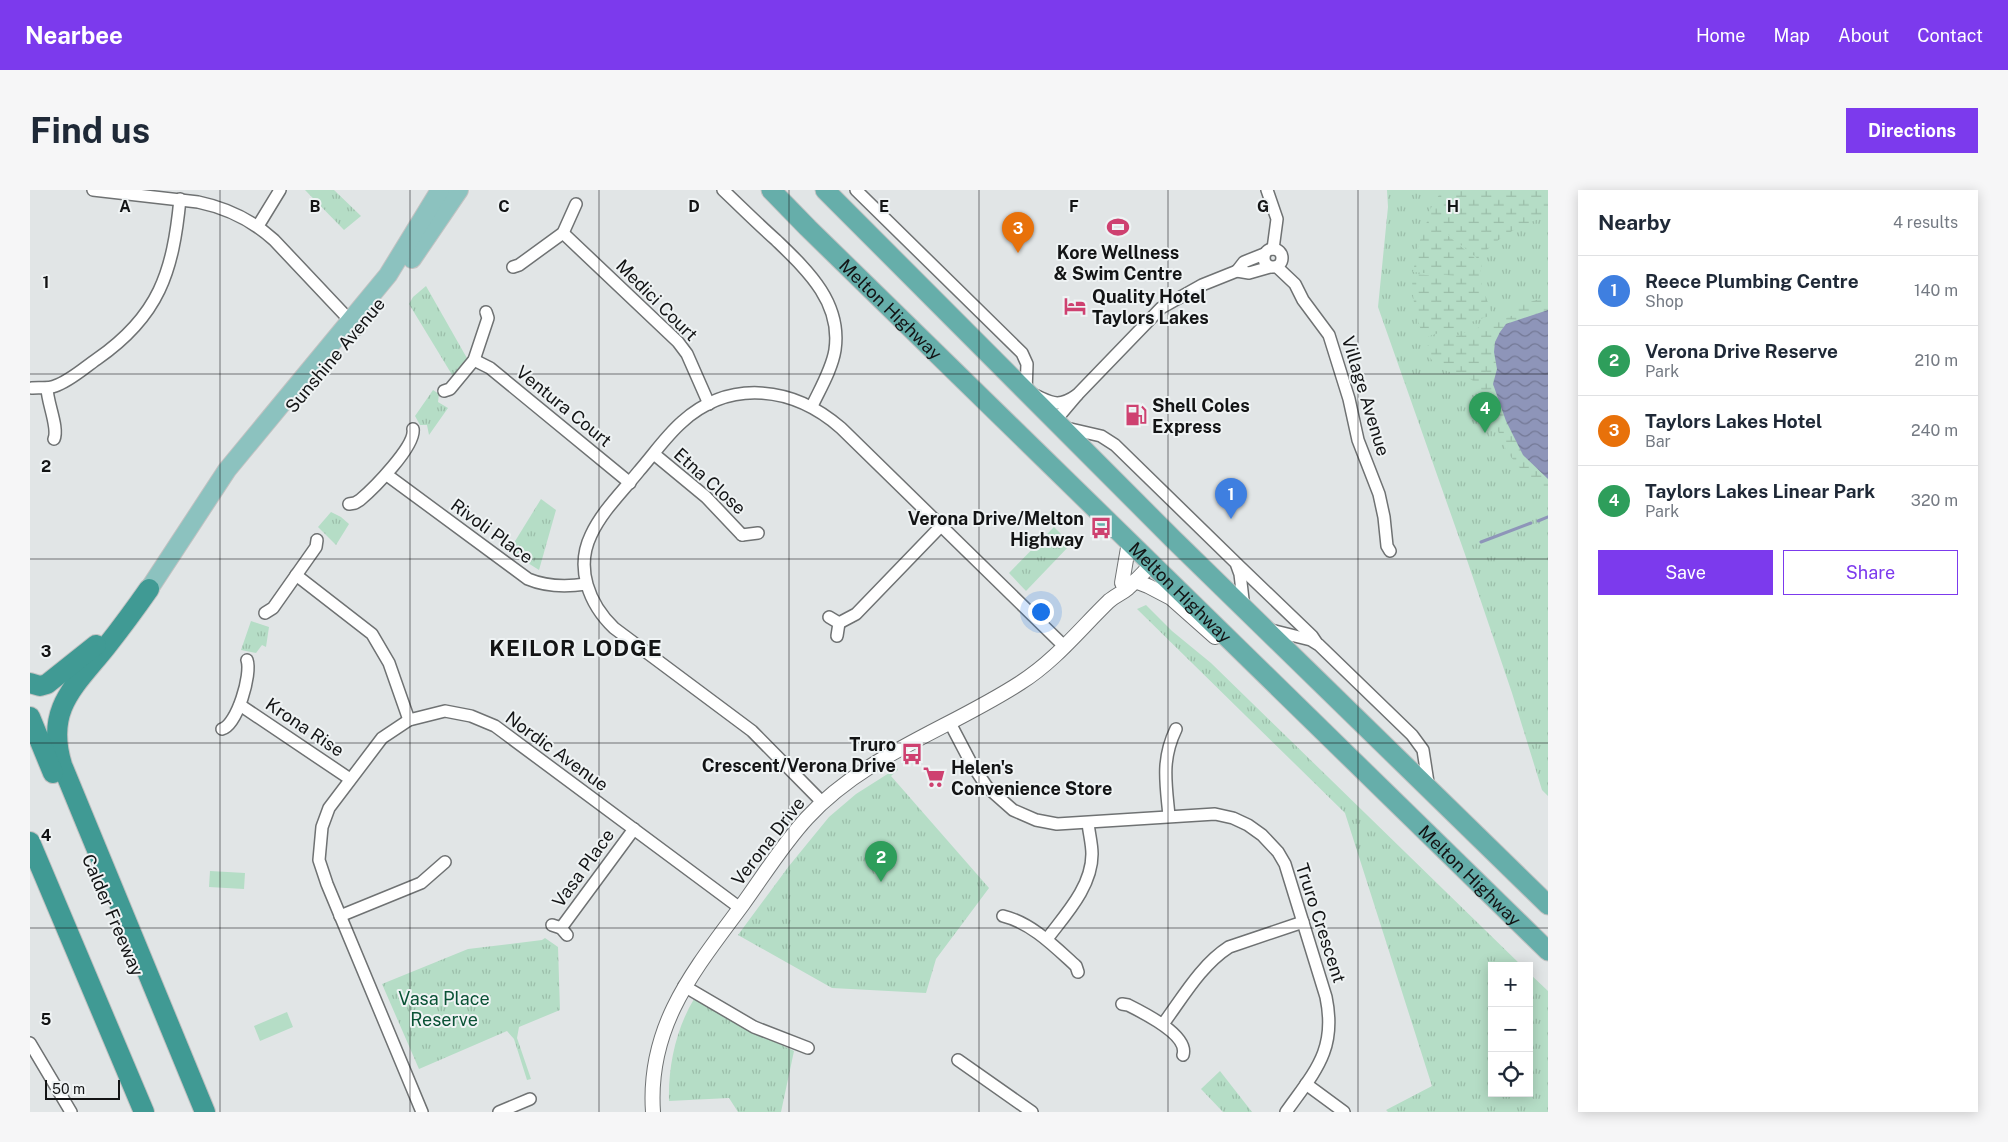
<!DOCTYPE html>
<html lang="en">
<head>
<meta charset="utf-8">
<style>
	body { margin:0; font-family:"Public Sans",sans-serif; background:#f6f6f7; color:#1f2937 }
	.controls { position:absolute; right:15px; bottom:15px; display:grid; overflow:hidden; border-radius:0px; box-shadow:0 2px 12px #0003 }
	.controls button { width:45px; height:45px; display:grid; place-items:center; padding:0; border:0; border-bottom:1px solid #e0e1e3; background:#fff; color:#1f2937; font:25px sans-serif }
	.scale { position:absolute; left:15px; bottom:12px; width:75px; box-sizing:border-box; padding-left:5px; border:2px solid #131415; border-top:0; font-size:14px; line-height:18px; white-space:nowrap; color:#131415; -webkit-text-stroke:4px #eff3f4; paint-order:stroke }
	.you { position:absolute; left:1010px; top:421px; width:18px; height:18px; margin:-12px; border:4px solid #fff; border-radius:50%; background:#1a73e8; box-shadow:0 0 0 8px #1a73e833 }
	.badge { display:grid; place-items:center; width:32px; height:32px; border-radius:50%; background:#7c3aed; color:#fff; font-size:16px; font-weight:700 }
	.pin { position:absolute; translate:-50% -41px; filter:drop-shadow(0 1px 2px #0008) }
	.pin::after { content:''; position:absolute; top:26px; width:18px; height:15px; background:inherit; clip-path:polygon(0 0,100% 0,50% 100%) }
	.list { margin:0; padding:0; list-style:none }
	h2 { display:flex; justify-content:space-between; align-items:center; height:65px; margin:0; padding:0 20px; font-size:21px }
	h2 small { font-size:16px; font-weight:400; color:#747a83 }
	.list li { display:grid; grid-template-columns:32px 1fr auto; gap:15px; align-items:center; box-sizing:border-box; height:70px; padding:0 20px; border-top:1px solid #e0e1e3 }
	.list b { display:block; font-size:19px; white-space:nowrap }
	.list p { margin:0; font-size:16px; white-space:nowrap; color:#747a83 }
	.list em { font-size:16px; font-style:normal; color:#747a83 }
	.actions { display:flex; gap:10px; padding:15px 20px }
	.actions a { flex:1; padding:11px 0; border:1px solid #7c3aed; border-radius:0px; text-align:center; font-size:18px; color:#7c3aed }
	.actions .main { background:#7c3aed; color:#fff }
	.icon { flex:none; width:28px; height:28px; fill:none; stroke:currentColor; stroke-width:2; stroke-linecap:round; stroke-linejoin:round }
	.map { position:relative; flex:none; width:1518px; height:922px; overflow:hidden; border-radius:0px }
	header { display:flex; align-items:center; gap:30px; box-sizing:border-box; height:70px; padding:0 25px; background:#7c3aed; color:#fff }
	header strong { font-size:24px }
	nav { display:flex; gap:28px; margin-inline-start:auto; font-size:18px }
	.intro { display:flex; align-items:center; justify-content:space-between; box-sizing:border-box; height:120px; padding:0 30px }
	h1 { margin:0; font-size:35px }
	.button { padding:12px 22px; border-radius:0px; background:#7c3aed; color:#fff; font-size:18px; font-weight:700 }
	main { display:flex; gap:30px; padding:0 30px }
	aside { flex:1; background:#fff; border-radius:0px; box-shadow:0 2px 12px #0003 }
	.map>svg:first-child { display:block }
	.grass { fill:url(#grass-tufts) }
	.wetland { fill:url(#wetland-marsh) }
	.pitch { fill:#b5ddc6 }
	.water { fill:url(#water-waves) }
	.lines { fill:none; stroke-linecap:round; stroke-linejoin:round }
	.stream { stroke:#8e95b9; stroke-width:3 }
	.minor-casing { stroke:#6f7273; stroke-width:14 }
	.tertiary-casing { stroke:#6f7273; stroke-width:16 }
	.primary-casing { stroke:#c2c2c2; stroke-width:20 }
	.trunk-casing { stroke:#c2c2c2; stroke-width:21 }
	.motorway-casing { stroke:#c2c2c2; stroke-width:22 }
	.minor { stroke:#fff; stroke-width:11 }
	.tertiary { stroke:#fff; stroke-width:14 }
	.primary { stroke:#8cc2bf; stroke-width:18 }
	.trunk { stroke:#66aeaa; stroke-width:19 }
	.motorway { stroke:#409a94; stroke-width:20 }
	.grid { fill:none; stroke:#131415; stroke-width:1; stroke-opacity:0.55 }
	.labels { text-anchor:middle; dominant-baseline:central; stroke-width:4; stroke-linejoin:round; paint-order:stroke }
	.poi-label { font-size:18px; font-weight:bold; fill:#131415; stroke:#eff3f4; text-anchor:start }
	.street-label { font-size:18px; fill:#131415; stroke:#eff3f4 }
	.park-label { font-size:18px; fill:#095235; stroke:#eff3f4 }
	.district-label { font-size:22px; font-weight:bold; letter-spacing:1px; fill:#131415; stroke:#eff3f4 }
	.grid-label { font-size:16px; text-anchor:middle; font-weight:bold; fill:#131415; stroke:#eff3f4; stroke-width:4; stroke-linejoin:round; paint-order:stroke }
</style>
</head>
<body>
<header>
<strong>Nearbee</strong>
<nav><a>Home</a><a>Map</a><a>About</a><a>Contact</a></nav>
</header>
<div class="intro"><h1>Find us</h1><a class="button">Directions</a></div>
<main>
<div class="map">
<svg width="1518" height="922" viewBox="0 0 1518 922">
	<defs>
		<pattern id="grass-tufts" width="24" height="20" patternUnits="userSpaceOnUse" patternTransform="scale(1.25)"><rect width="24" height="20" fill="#b5ddc6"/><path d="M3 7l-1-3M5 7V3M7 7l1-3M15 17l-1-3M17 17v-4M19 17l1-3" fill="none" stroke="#9bbda9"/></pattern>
		<pattern id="wetland-marsh" width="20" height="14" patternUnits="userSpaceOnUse" patternTransform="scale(1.25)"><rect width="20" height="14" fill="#b5ddc6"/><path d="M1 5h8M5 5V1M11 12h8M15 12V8" fill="none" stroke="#9bbda9"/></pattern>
		<pattern id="water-waves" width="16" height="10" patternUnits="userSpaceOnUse" patternTransform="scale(1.25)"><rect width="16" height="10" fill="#8e95b9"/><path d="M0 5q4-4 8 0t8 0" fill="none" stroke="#737895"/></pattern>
	</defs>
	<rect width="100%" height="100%" fill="#e1e5e6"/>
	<g class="grass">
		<polygon points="275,0 304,0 331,26 314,40"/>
		<polygon points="1357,0 1518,0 1518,606 1512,600 1482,503 1437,370 1348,117 1358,17"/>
		<polygon points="396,96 438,170 424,188 379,114 383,107"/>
		<polygon points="403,200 409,204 408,212 418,218 399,245 397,235 390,235 385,226"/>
		<polygon points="511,309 526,320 509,380 479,361"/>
		<polygon points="301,322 311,327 319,334 306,355 288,337"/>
		<polygon points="1024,337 1041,354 996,401 979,383"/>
		<polygon points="1116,415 1142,441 1181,473 1492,776 1462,776 1462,903 1499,903 1499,783 1518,801 1518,922 1358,922 1356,920 1402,896 1315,623 1107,419"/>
		<polygon points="221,431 239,437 236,457 232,455 226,463 211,460"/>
		<polygon points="867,578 868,580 861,586 959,698 906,769 896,803 802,798 708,745 759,676 799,627 826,604"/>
		<polygon points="515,748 528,757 530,820 489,837 487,848 501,889 497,890 484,849 477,841 389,879 352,794 438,759 512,750"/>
		<path d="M664 809 669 811 716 838 764 861 751 922H708L699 908 639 911C638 876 646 839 664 809Z"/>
		<polygon points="1190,881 1222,922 1193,922 1171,899"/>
	</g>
	<g class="wetland">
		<path d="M1412 0H1518V27C1490 33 1467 48 1448 69L1396 26Z"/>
		<polygon points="1398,29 1452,74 1449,88 1383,82 1389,53"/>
		<path d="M1382 84 1450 89 1462 125 1394 148C1385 126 1382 107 1382 84Z"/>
		<polygon points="1518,106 1518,120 1476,134 1465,152 1464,162 1467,179 1463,194 1469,213 1488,255 1518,289 1518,308 1489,277 1477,262 1448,194 1437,187 1410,179 1401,169 1394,157 1484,125 1482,118"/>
	</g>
	<g class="pitch">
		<polygon points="180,681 215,683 214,699 179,697"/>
		<polygon points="257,822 263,837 230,851 224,836"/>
	</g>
	<polygon class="water" points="1518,120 1518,289 1493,265 1476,231 1463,194 1467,179 1464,162 1465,152 1470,142 1476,134"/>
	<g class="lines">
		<g class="stream">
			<polyline points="1508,331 1518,327"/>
			<polyline points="1451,352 1501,333"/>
		</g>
		<g class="minor-casing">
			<g id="minor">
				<path d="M63 0 168 12C197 18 222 30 244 50L328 139"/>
				<path d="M693 0C711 17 728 34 746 50 777 80 812 112 805 160 802 179 790 199 782 216"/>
				<path d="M826 0 992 163 997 174 996 202C1019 209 1024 221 1047 205"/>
				<polyline points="1237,0 1247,29 1243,59"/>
				<polyline points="228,36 250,0"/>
				<polyline points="533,43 648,152 657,164 679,214"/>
				<circle cx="1243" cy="68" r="9"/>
				<polyline points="483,77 489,75 533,43 546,14"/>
				<polyline points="1247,77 1265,94 1273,110 1299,145 1319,209 1328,250 1349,304 1354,327 1357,356 1360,361"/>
				<polyline points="1207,81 1214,72 1234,64"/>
				<polyline points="444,170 460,178 600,293"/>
				<path d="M2 198C10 197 18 199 25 196 40 191 54 178 67 169 129 126 143 82 150 9"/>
				<path d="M17 198C17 212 29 238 24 249"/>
				<polyline points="414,201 420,199 444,170 458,128 456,122"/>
				<polyline points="1025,231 1047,205 1131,118 1172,95 1207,81 1219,83 1240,77"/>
				<polyline points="1032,237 1071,246 1085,255 1206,373 1210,384 1214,418"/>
				<polyline points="624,264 676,307 712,345"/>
				<path d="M357 285 498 389C517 397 536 397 556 394"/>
				<path d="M319 314 325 313 330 310C343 299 386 256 383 239"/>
				<polyline points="712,345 728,343"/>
				<polyline points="1207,374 1282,446 1286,452"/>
				<polyline points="266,385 342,444 359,473 379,530"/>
				<polyline points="235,423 243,418 286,357 287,350"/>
				<polyline points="799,427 809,433 807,446"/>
				<polyline points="809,433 826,424 911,336"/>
				<polyline points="1241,440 1281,450 1289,455 1382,545 1393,560 1399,599"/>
				<polyline points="210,515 320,589"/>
				<path d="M920 533 941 573 957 597 983 620 1006 630 1027 634 1185 624 1203 628 1218 635 1232 645 1248 662 1255 674 1296 807C1307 860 1285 881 1256 922"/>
				<path d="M192 539C207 535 222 484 217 470"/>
				<path d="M792 612 722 541 584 438C559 414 545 378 561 345 572 321 593 301 609 281 623 265 636 246 652 232 701 188 764 197 811 238L1035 457"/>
				<path d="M1139 626C1136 593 1131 570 1146 539"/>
				<polyline points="310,726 391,693 415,672"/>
				<path d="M973 726C1002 733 1025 757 1046 776L1048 782"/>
				<polyline points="522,735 531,738 537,745"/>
				<polyline points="531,738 604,639"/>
				<path d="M1017 749C1035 725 1062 697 1062 664 1062 654 1059 643 1058 633"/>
				<polyline points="654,796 724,837 778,858"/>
				<path d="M1092 814 1098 815C1112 822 1159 845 1153 865"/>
				<path d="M1133 834C1153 807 1171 775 1199 757L1273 732"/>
				<polyline points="0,853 41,922"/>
				<polyline points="928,870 1002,922"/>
				<polyline points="1276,894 1314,922"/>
				<polyline points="392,922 297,694 289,670 292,637 299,618 352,548 379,530 415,521 441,526 465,536 710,718"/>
				<polyline points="469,922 500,909"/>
			</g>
		</g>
		<g class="tertiary-casing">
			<g id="tertiary">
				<polyline points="1105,391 1118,396 1141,408 1185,447"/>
				<polyline points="1092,393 1099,352"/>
				<path d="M623 922C617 835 665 779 713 714 734 685 753 654 777 628 835 565 919 539 990 493 1025 471 1050 439 1079 411 1085 406 1092 403 1098 398 1106 391 1114 382 1122 374"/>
			</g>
		</g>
		<g class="primary-casing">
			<g id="primary">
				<polyline points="382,69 429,0"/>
				<polyline points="119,399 197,280 358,85 410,0"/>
			</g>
		</g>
		<g class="trunk-casing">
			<g id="trunk">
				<path id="s1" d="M741 0 778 38 1518 761"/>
				<polyline points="795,0 1143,349 1518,715"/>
			</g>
		</g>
		<g class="motorway-casing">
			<g id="motorway">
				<path d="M119 399C105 419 91 438 76 457 44 497 15 519 32 575L175 922"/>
				<polyline points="0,493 10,496 17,494 66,455"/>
				<polyline points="0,527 23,583"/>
				<polyline points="0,652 114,922"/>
			</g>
		</g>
		<use href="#minor" class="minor"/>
		<use href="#tertiary" class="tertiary"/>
		<use href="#primary" class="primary"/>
		<use href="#trunk" class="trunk"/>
		<use href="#motorway" class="motorway"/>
	</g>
	<path class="grid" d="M190 0V922M380 0V922M569 0V922M759 0V922M949 0V922M1138 0V922M1328 0V922M0 184H1518M0 369H1518M0 553H1518M0 738H1518"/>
	<defs>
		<g id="stadium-bare" transform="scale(1.725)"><path d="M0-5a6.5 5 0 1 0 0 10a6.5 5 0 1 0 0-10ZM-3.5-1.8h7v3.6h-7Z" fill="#ce4170" stroke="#eff3f4" stroke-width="2.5" paint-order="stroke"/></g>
		<g id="hotel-bare" transform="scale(1.725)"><path d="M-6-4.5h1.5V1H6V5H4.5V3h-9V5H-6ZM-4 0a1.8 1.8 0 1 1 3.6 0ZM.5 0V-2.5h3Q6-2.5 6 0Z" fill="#ce4170" stroke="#eff3f4" stroke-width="2.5" paint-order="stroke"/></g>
		<g id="fuel-bare" transform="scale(1.725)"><path d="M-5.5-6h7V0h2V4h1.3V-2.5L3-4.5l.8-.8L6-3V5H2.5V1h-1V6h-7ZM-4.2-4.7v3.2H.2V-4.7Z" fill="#ce4170" stroke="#eff3f4" stroke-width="2.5" paint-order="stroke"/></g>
		<g id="bus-bare" transform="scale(1.725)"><path d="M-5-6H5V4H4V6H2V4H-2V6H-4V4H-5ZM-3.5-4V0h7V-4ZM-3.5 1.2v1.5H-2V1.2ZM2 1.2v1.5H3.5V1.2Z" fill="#ce4170" stroke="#eff3f4" stroke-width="2.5" paint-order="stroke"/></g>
		<g id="supermarket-bare" transform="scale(1.725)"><path d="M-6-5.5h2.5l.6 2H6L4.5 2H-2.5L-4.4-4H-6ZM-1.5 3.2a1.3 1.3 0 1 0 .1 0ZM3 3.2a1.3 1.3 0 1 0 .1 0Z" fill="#ce4170" stroke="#eff3f4" stroke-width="2.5" paint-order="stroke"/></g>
	</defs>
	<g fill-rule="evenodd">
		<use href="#stadium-bare" x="1088" y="37"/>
		<use href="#hotel-bare" x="1045" y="116"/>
		<use href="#fuel-bare" x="1106" y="225"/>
		<use href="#bus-bare" x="1071" y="338"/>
		<use href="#bus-bare" x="882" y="564"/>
		<use href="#supermarket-bare" x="904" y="587"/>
	</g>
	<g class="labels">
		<g class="poi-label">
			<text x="1088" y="62" text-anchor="middle">Kore Wellness<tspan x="1088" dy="21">&amp; Swim Centre</tspan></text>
			<text x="1062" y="106">Quality Hotel<tspan x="1062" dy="21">Taylors Lakes</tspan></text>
			<text x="1122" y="215">Shell Coles<tspan x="1122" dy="21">Express</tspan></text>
			<text x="1054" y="328" text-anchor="end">Verona Drive/Melton<tspan x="1054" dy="21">Highway</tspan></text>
			<text x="866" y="554" text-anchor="end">Truro<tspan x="866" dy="21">Crescent/Verona Drive</tspan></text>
			<text x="921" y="577">Helen's<tspan x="921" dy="21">Convenience Store</tspan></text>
		</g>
		<g class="street-label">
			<text transform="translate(627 110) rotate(45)">Medici Court</text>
			<text stroke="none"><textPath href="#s1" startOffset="169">Melton Highway</textPath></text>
			<text transform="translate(305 165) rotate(-50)">Sunshine Avenue</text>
			<text transform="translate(1336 206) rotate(73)">Village Avenue</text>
			<text transform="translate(534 216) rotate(39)">Ventura Court</text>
			<text transform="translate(680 291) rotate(42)">Etna Close</text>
			<text transform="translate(462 341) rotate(36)">Rivoli Place</text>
			<text stroke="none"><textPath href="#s1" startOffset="574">Melton Highway</textPath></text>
			<text transform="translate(275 537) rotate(34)">Krona Rise</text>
			<text transform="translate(527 561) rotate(36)">Nordic Avenue</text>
			<text transform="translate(738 651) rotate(-52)">Verona Drive</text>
			<text transform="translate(553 678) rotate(-54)">Vasa Place</text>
			<text stroke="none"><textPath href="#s1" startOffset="979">Melton Highway</textPath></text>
			<text transform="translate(83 725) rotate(67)">Calder Freeway</text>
			<text transform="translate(1291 733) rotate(72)">Truro Crescent</text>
		</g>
		<g class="park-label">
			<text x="414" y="808">Vasa Place<tspan x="414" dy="21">Reserve</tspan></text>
		</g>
		<g class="district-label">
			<text x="546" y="458">KEILOR LODGE</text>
		</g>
	</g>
	<g class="grid-label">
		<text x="95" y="22">A</text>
		<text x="285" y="22">B</text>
		<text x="474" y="22">C</text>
		<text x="664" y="22">D</text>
		<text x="854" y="22">E</text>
		<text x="1044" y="22">F</text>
		<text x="1233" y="22">G</text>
		<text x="1423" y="22">H</text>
		<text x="16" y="98">1</text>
		<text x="16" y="282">2</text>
		<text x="16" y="467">3</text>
		<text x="16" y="651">4</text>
		<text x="16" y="835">5</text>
	</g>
</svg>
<div class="controls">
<button>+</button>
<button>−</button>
<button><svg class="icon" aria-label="locate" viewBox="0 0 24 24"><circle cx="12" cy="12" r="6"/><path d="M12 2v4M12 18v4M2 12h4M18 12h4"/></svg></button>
</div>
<div class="scale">50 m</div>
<div class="you"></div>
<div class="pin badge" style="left:1201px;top:329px;background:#3f7fe0">1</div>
<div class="pin badge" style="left:851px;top:692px;background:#2e9e5b">2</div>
<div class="pin badge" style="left:988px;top:63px;background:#e8710a">3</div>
<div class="pin badge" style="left:1455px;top:243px;background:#2e9e5b">4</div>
</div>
<aside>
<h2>Nearby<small>4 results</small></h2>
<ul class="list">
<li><span class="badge" style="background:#3f7fe0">1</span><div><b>Reece Plumbing Centre</b><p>Shop</p></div><em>140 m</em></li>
<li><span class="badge" style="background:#2e9e5b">2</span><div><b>Verona Drive Reserve</b><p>Park</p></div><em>210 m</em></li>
<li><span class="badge" style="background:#e8710a">3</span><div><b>Taylors Lakes Hotel</b><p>Bar</p></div><em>240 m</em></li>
<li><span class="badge" style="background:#2e9e5b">4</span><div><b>Taylors Lakes Linear Park</b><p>Park</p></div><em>320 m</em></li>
</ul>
<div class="actions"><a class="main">Save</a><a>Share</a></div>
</aside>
</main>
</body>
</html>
